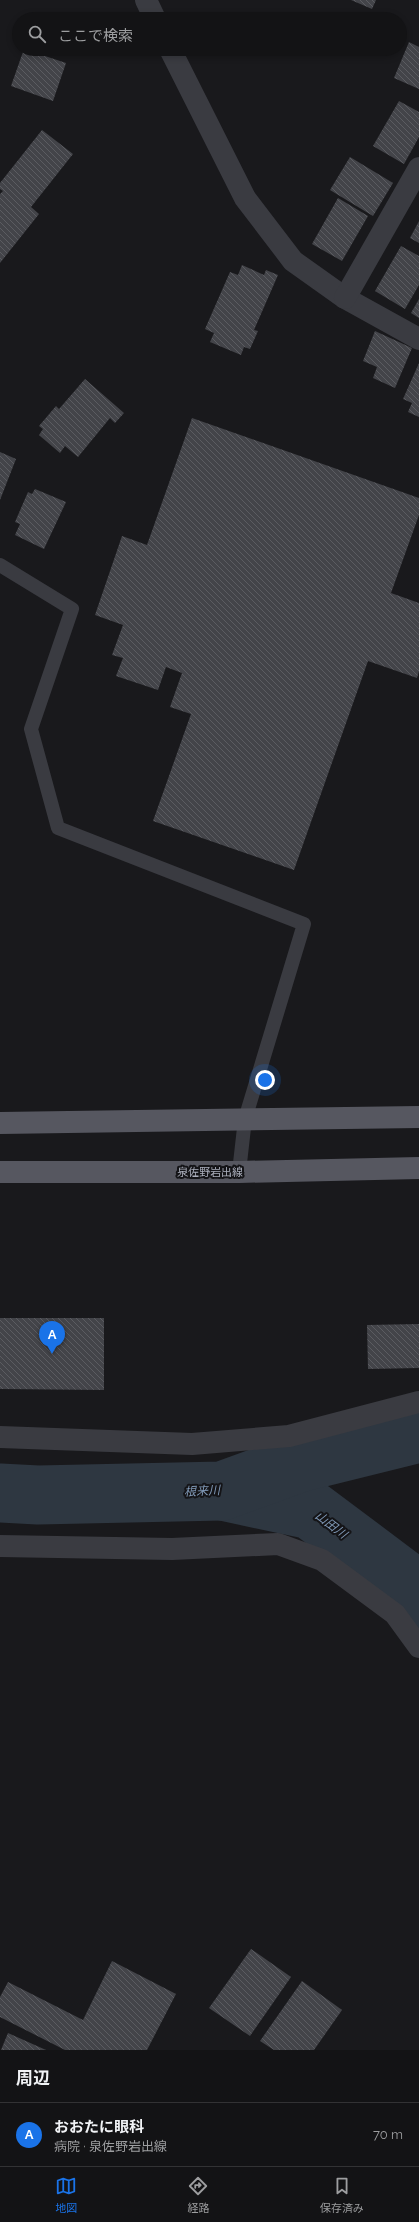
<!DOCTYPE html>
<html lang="ja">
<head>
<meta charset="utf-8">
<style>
	body { margin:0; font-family:Raleway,"Noto Sans JP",sans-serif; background:#1c1c1e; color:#f1f3f6 }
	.you { position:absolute; left:265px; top:1080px; width:14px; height:14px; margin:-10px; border:3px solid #fff; border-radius:50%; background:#1a73e8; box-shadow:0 0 0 6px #1a73e833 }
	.badge { display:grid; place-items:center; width:26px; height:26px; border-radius:50%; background:#1a73e8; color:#fff; font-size:13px; font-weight:700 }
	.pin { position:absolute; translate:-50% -33px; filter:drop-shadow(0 1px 2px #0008) }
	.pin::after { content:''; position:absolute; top:21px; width:14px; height:12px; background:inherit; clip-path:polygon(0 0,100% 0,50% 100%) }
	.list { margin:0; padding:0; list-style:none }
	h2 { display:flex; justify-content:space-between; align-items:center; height:52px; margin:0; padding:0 16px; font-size:17px }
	h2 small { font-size:13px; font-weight:400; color:#9d9ea0 }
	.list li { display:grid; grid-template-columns:26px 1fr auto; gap:12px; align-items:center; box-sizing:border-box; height:64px; padding:0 16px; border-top:1px solid #323234 }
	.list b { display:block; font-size:15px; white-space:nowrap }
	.list p { margin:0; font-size:13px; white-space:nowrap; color:#9d9ea0 }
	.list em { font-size:13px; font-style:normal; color:#9d9ea0 }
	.icon { flex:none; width:22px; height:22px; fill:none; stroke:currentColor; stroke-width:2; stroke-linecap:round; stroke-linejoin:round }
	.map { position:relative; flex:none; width:419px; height:2050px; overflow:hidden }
	.search { position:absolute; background:#131315; box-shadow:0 2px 6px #0003; left:12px; right:12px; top:12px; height:44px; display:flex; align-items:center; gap:10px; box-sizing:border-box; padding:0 14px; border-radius:22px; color:#9d9ea0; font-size:15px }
	.sheet { height:116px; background:#131315 }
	nav { display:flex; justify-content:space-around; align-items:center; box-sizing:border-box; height:56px; border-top:1px solid #323234; background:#131315; font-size:11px; color:#9d9ea0 }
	nav a { display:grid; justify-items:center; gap:2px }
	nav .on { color:#1a73e8 }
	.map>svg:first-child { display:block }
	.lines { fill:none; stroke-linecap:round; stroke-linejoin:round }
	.river { stroke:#2e3741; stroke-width:59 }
	.building { fill:url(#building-back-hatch) }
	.service { stroke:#3a3b41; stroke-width:14 }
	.minor { stroke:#3a3b41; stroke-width:22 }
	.primary { stroke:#565760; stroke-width:22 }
	.labels { text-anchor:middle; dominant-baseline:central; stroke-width:4; stroke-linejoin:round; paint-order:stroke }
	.street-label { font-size:11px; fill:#abafbc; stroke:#141417 }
	.water-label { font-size:12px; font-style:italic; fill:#819ab8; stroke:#141417 }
</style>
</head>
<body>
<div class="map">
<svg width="419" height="2050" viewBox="0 0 419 2050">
	<defs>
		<pattern id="building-back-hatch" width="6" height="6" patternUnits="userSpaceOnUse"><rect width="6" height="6" fill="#434449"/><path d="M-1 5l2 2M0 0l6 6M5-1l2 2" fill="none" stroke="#5b5c61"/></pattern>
	</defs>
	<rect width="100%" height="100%" fill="#19191c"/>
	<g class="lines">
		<g class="river">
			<polyline points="222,1491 311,1510 403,1579 419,1601"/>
			<polyline points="0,1493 38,1495 222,1491 302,1462 419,1433"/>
		</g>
	</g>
	<g class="building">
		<polygon points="351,0 376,0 372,9"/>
		<polygon points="409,42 419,47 419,89 394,78"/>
		<polygon points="24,49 66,63 53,101 11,86"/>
		<polygon points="399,101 419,112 419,137 404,164 373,146"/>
		<polygon points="42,130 73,154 31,207 39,214 0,263 0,194 3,191 0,189 0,183"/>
		<polygon points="350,157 393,183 373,216 330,190"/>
		<polygon points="338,198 368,216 342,261 312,244"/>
		<polygon points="419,221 419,243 410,238"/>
		<polygon points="401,246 419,256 419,285 405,309 375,291"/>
		<polygon points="242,265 264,275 266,270 278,275 254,330 258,331 250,349 244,347 241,355 210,342 214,333 205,329 230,272 238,275"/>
		<polygon points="419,299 419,318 411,313"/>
		<polygon points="375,331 412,348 395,388 373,378 377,367 363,361"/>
		<polygon points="419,363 419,417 408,412 412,403 403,399"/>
		<polygon points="85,379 124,413 115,423 110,418 78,457 65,446 60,453 39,435 43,429 39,426 56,406 59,409"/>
		<polygon points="192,418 419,498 419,515 391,593 419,603 419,671 417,678 368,661 294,870 153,821 191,714 170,707 182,673 166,667 158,690 116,676 123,658 112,655 123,625 95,615 122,536 147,545"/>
		<polygon points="0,452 16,459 0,500"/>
		<polygon points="35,489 66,502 44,549 15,535 20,524 15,522 28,492 32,494"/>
		<polygon points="0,1318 104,1318 104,1390 0,1389"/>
		<polygon points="419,1324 419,1368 368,1369 367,1325"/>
		<polygon points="251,1949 291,1977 250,2036 209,2008"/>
		<polygon points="112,1961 176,1994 147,2050 65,2050 0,2017 0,1997 8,1982 83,2020"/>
		<polygon points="302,1981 342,2010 314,2050 274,2050 260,2041"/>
		<polygon points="8,2033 46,2050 1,2050"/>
	</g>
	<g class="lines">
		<polyline class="service" points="0,565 72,609 31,729 58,828 304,924 245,1119 239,1172"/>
		<g class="minor">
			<polyline points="146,0 155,19"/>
			<polyline points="170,49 245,198 293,261 345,298 419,339"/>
			<polyline points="345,298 419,168"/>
			<polyline points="0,1437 192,1444 289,1436 419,1402"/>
			<polyline points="0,1546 172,1549 278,1544 322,1560 395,1614 419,1647"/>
		</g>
		<g class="primary">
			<polyline points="0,1123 419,1117"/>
			<polyline points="0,1172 239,1172 419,1168"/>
		</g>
	</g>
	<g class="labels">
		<g class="street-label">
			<text x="210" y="1172">泉佐野岩出線</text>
		</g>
		<g class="water-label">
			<text transform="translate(202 1491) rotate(-3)">根来川</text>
			<text transform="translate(331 1525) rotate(37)">山田川</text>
		</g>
	</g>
</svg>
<div class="you"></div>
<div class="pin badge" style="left:52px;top:1354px">A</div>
<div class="search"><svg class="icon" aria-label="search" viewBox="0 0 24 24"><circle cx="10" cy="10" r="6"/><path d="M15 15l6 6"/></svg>ここで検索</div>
</div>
<section class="sheet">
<h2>周辺<small></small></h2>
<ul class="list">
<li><span class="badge">A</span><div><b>おおたに眼科</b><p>病院 · 泉佐野岩出線</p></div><em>70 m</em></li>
</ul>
</section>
<nav>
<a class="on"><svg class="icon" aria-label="map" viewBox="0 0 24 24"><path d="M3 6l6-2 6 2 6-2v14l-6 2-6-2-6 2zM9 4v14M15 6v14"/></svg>地図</a>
<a><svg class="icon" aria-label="directions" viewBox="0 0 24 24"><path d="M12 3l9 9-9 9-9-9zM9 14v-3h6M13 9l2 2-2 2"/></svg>経路</a>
<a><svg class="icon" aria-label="saved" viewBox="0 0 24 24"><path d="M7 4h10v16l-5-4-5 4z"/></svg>保存済み</a>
</nav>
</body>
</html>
